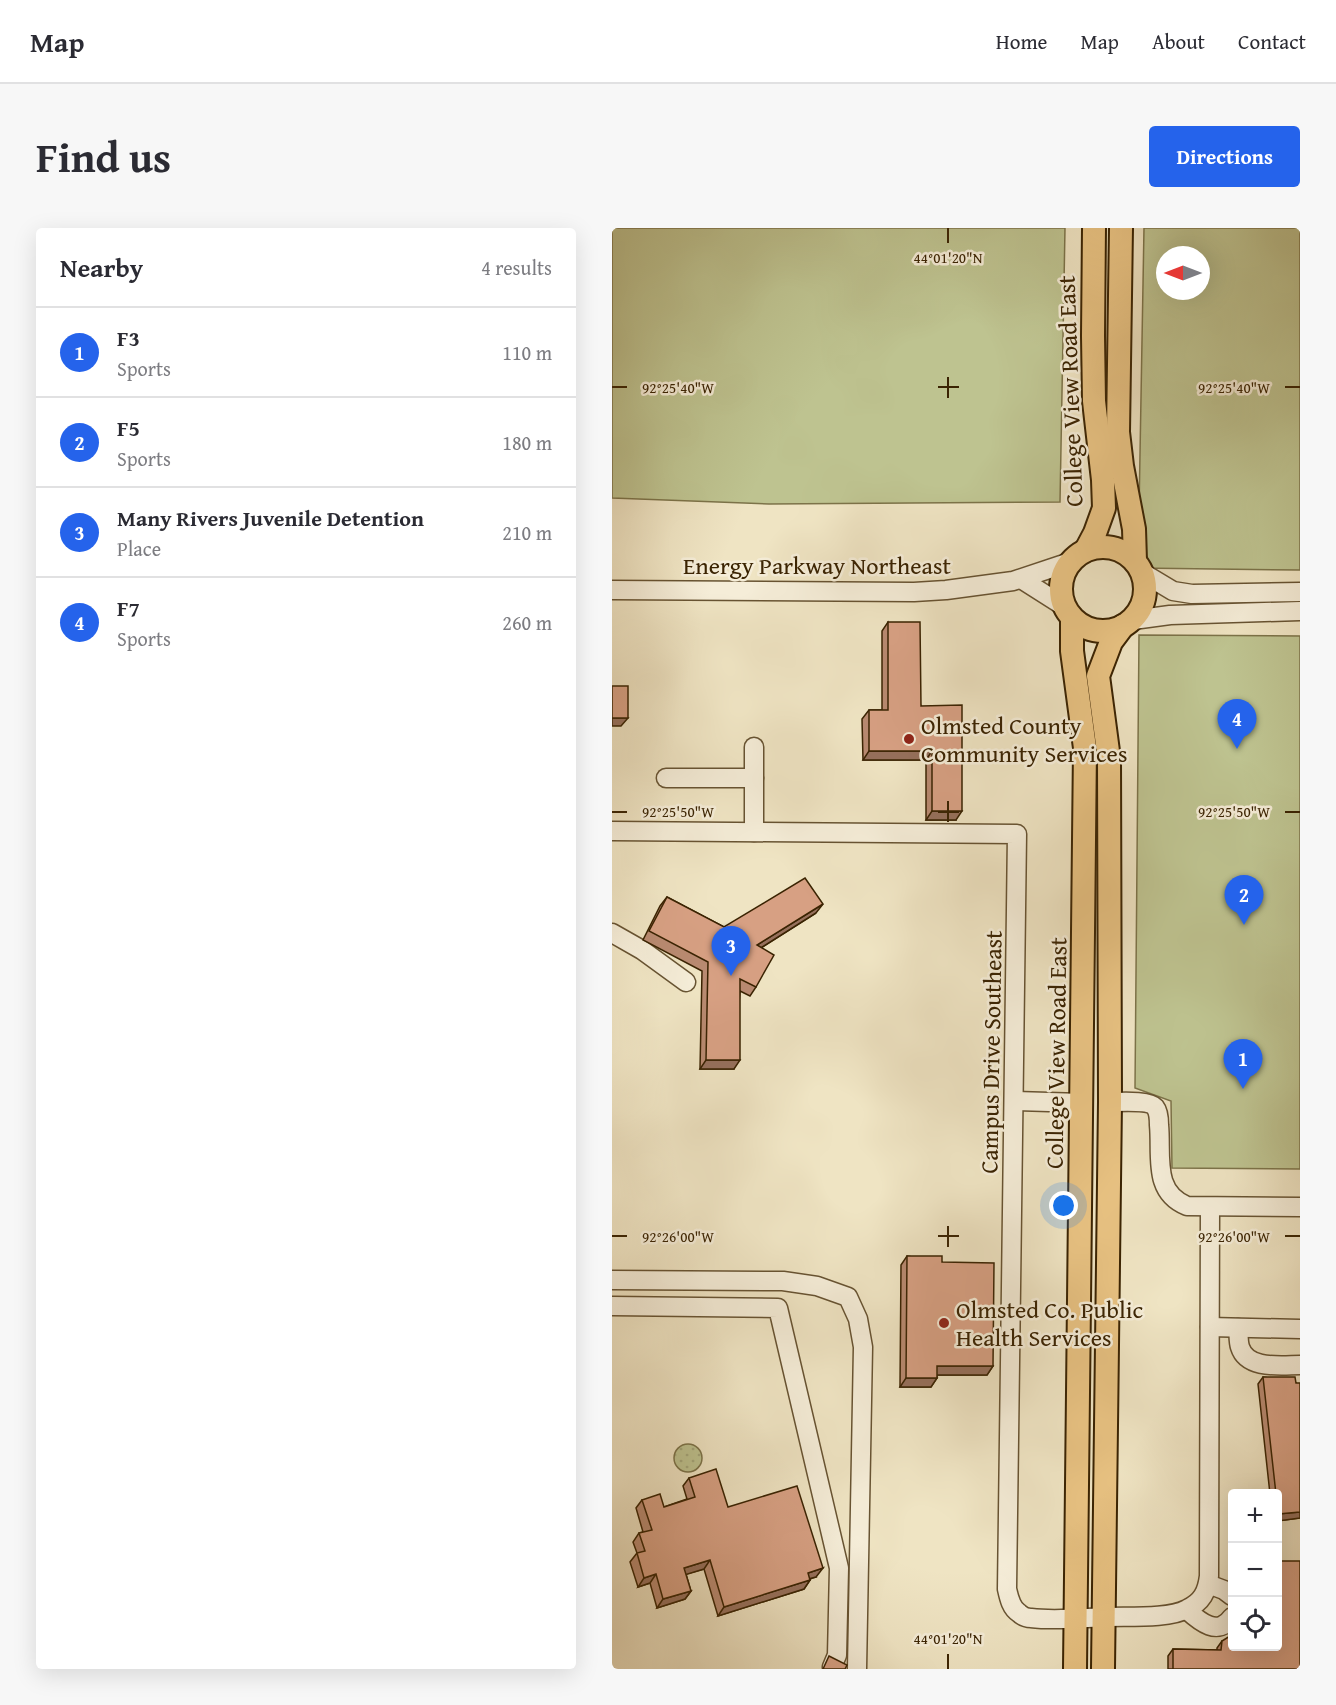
<!DOCTYPE html>
<html lang="en">
<head>
<meta charset="utf-8">
<style>
	body { margin:0; font-family:"Gentium Book Plus",serif; background:#f7f7f7; color:#2b2b33 }
	.controls { position:absolute; right:18px; bottom:18px; display:grid; overflow:hidden; border-radius:6px; box-shadow:0 6px 24px #0002 }
	.controls button { width:54px; height:54px; display:grid; place-items:center; padding:0; border:0; border-bottom:2px solid #e1e1e2; background:#fff; color:#2b2b33; font:30px sans-serif }
	.compass { position:absolute; left:544px; top:18px; width:54px; height:54px; border-radius:50%; background:#fff; box-shadow:0 6px 24px #0002; rotate:270deg }
	.you { position:absolute; left:452px; top:978px; width:21px; height:21px; margin:-15px; border:4px solid #fff; border-radius:50%; background:#1a73e8; box-shadow:0 0 0 9px #1a73e833 }
	.badge { display:grid; place-items:center; width:39px; height:39px; border-radius:50%; background:#2563eb; color:#fff; font-size:20px; font-weight:700 }
	.pin { position:absolute; translate:-50% -50px; filter:drop-shadow(0 2px 3px #0008) }
	.pin::after { content:''; position:absolute; top:32px; width:21px; height:18px; background:inherit; clip-path:polygon(0 0,100% 0,50% 100%) }
	.list { margin:0; padding:0; list-style:none }
	h2 { display:flex; justify-content:space-between; align-items:center; height:78px; margin:0; padding:0 24px; font-size:26px }
	h2 small { font-size:20px; font-weight:400; color:#7c7c81 }
	.list li { display:grid; grid-template-columns:39px 1fr auto; gap:18px; align-items:center; box-sizing:border-box; height:90px; padding:0 24px; border-top:2px solid #e1e1e2 }
	.list b { display:block; font-size:22px; white-space:nowrap }
	.list p { margin:0; font-size:20px; white-space:nowrap; color:#7c7c81 }
	.list em { font-size:20px; font-style:normal; color:#7c7c81 }
	.icon { flex:none; width:33px; height:33px; fill:none; stroke:currentColor; stroke-width:2; stroke-linecap:round; stroke-linejoin:round }
	.map { position:relative; flex:none; width:688px; height:1441px; overflow:hidden; border-radius:6px }
	header { display:flex; align-items:center; gap:36px; box-sizing:border-box; height:84px; padding:0 30px; background:#fff; border-bottom:2px solid #e1e1e2 }
	header strong { font-size:28px }
	nav { display:flex; gap:33px; margin-inline-start:auto; font-size:21px }
	.intro { display:flex; align-items:center; justify-content:space-between; box-sizing:border-box; height:144px; padding:0 36px }
	h1 { margin:0; font-size:42px }
	.button { padding:15px 27px; border-radius:6px; background:#2563eb; color:#fff; font-size:21px; font-weight:700 }
	main { display:flex; gap:36px; padding:0 36px }
	aside { flex:1; background:#fff; border-radius:6px; box-shadow:0 6px 24px #0002 }
	.map>svg:first-child { display:block }
	.grass { fill:url(#grass-dots); stroke:#7c7349; stroke-width:1.5 }
	.park { fill:#bec390; stroke:#7c7349; stroke-width:1.5; fill-rule:evenodd }
	.lines { fill:none; stroke-linecap:round; stroke-linejoin:round }
	.minor-casing { stroke:#675332; stroke-width:21 }
	.major-casing { stroke:#3a2302; stroke-width:26 }
	.minor { stroke:#f5edd8; stroke-width:18 }
	.major { stroke:#e8c282; stroke-width:22 }
	.wall { fill:#b98a71; stroke:#3a2302; stroke-width:1.5 }
	.shaded-wall { fill:#96705c; stroke:#3a2302; stroke-width:1.5 }
	.building { fill:#d7a083; stroke:#3a2302; stroke-width:1.5 }
	.ticks { fill:none; stroke:#3a2302; stroke-width:2 }
	.poi-dot { fill:#8f2418; stroke:#f5edd8; stroke-width:2 }
	.labels { text-anchor:middle; dominant-baseline:central; stroke-width:5; stroke-linejoin:round; paint-order:stroke }
	.street-label { font-size:24px; fill:#3a2302; stroke:#f5edd8 }
	.poi-label { font-size:24px; fill:#3a2302; stroke:#f5edd8; text-anchor:start }
	.ticks-label { font-size:15px; text-anchor:middle; fill:#3a2302; stroke:#f5edd8; stroke-width:5; stroke-linejoin:round; paint-order:stroke }
</style>
</head>
<body>
<header>
<strong>Map</strong>
<nav><a>Home</a><a>Map</a><a>About</a><a>Contact</a></nav>
</header>
<div class="intro"><h1>Find us</h1><a class="button">Directions</a></div>
<main>
<aside>
<h2>Nearby<small>4 results</small></h2>
<ul class="list">
<li><span class="badge">1</span><div><b>F3</b><p>Sports</p></div><em>110 m</em></li>
<li><span class="badge">2</span><div><b>F5</b><p>Sports</p></div><em>180 m</em></li>
<li><span class="badge">3</span><div><b>Many Rivers Juvenile Detention</b><p>Place</p></div><em>210 m</em></li>
<li><span class="badge">4</span><div><b>F7</b><p>Sports</p></div><em>260 m</em></li>
</ul>
</aside>
<div class="map">
<svg width="688" height="1441" viewBox="0 0 688 1441">
	<defs>
		<pattern id="grass-dots" width="8" height="8" patternUnits="userSpaceOnUse" patternTransform="scale(1.5)"><rect width="8" height="8" fill="#bec390"/><path d="M2 2h.1M6 6h.1" fill="none" stroke="#a4a77b" stroke-width="1.8" stroke-linecap="round"/></pattern>
	</defs>
	<rect width="100%" height="100%" fill="#efe4c3"/>
	<filter id="stains"><feTurbulence type="fractalNoise" baseFrequency=".00333" numOctaves="4"/><feColorMatrix values="0 0 0 0 .2 0 0 0 0 .09 0 0 0 0 .02 0 0 0 .5 -.17"/></filter>
	<radialGradient id="worn" r=".72"><stop offset=".6" stop-color="#630" stop-opacity="0"/><stop offset="1" stop-color="#630" stop-opacity=".3"/></radialGradient>
	<circle class="grass" cx="76" cy="1230" r="14"/>
	<g class="park">
		<polygon points="0,0 453,0 448,274 157,276 0,270"/>
		<path d="M532 0H688V342L526 340ZM553 27H589V63H553Z"/>
		<polygon points="527,407 688,408 688,941 560,940 559,873 523,860"/>
	</g>
	<g class="lines">
		<g class="minor-casing">
			<g id="minor">
				<polyline points="531,345 561,363 580,366 688,364"/>
				<polyline points="409,351 453,379"/>
				<polyline points="0,362 302,364 334,362 401,353 458,334"/>
				<polyline points="521,392 558,387 688,383"/>
				<polyline points="142,519 142,604"/>
				<polyline points="54,550 142,550"/>
				<path d="M0 603 405 606 395 1361C397 1370 399 1380 407 1385 410 1388 415 1390 419 1390 444 1393 469 1390 493 1389 515 1388 557 1391 575 1381 590 1374 595 1364 597 1348L598 979"/>
				<polyline points="0,705 30,722 74,754"/>
				<polyline points="402,873 470,875"/>
				<path d="M498 874C508 874 537 872 543 879 547 884 547 892 547 897 550 927 540 964 575 978L688 979"/>
				<polyline points="0,1052 171,1053 205,1058 236,1069 246,1091 251,1119 245,1441"/>
				<polyline points="0,1078 166,1080 227,1340 225,1427 220,1439"/>
				<polyline points="598,1099 688,1101"/>
				<path d="M626 1100C627 1106 626 1113 628 1119 635 1142 669 1137 688 1137"/>
				<polyline points="596,1356 612,1362 620,1368"/>
				<path d="M575 1382C588 1394 606 1409 620 1389"/>
			</g>
		</g>
		<g class="major-casing">
			<g id="major">
				<polyline points="509,0 506,204 510,238 522,301 523,333"/>
				<circle cx="491" cy="361" r="42"/>
				<polyline points="474,322 483,305 492,280 491,252 482,173 481,108 482,0"/>
				<polyline points="460,390 460,423 473,520 463,1441"/>
				<polyline points="491,1441 498,874 497,531 486,448 499,414 511,398"/>
			</g>
		</g>
		<use href="#minor" class="minor"/>
		<use href="#major" class="major"/>
	</g>
	<g class="wall">
		<polygon points="276,394 309,478 344,592 314,592 314,532 251,532 250,491 257,482 270,482 270,403"/>
		<polygon points="55,669 112,699 204,685 149,720 144,759 138,768 128,763 122,841 88,841 90,743 31,712 48,678"/>
		<polygon points="295,1028 330,1034 381,1138 375,1147 325,1147 325,1150 319,1159 288,1159 289,1037"/>
		<polygon points="651,1149 684,1155 688,1290 666,1293 666,1266 658,1266 646,1156"/>
		<polygon points="77,1250 116,1279 204,1349 197,1351 198,1352 192,1361 106,1388 92,1341 74,1346 79,1363 73,1371 45,1380 38,1355 26,1359 18,1334 25,1325 21,1314 27,1305 31,1304 24,1280 30,1272 52,1279 75,1271 71,1258"/>
		<polygon points="610,1413 688,1441 556,1441 556,1428 561,1421 605,1422 605,1420"/>
	</g>
	<g class="shaded-wall">
		<polygon points="0,490 16,490 9,498 0,498"/>
		<polygon points="257,523 320,523 314,532 251,532"/>
		<polygon points="320,583 350,583 344,592 314,592"/>
		<polygon points="211,676 204,685 139,726 145,717"/>
		<polygon points="94,832 128,832 122,841 88,841"/>
		<polygon points="325,1138 381,1138 375,1147 319,1147"/>
		<polygon points="294,1150 325,1150 319,1159 288,1159"/>
		<polygon points="688,1284 688,1290 666,1293 666,1286"/>
		<polygon points="98,1332 92,1341 66,1349 72,1340"/>
		<polygon points="211,1340 204,1349 189,1353 196,1345"/>
		<polygon points="44,1346 38,1355 26,1359 32,1350"/>
		<polygon points="198,1352 192,1361 106,1388 112,1379"/>
		<polygon points="79,1363 73,1371 45,1380 51,1371"/>
	</g>
	<g class="building">
		<polygon points="276,394 308,394 309,478 350,477 350,583 320,583 320,523 257,523 257,482 276,482"/>
		<rect x="0" y="458" width="16" height="32"/>
		<polygon points="193,650 211,676 145,717 162,727 144,759 128,751 128,832 94,832 96,734 37,703 55,669 112,699"/>
		<polygon points="295,1028 330,1028 330,1034 382,1035 381,1138 325,1138 325,1150 294,1150"/>
		<polygon points="651,1149 683,1149 684,1155 688,1155 688,1284 666,1286 666,1266 664,1266"/>
		<polygon points="104,1241 116,1279 185,1258 211,1340 196,1345 198,1352 112,1379 98,1332 72,1340 79,1363 51,1371 44,1346 32,1350 25,1325 33,1323 27,1305 40,1302 30,1272 48,1266 52,1279 83,1269 77,1250"/>
		<polygon points="666,1333 688,1333 688,1441 561,1441 561,1421 609,1422 610,1413 621,1406 621,1419 666,1419"/>
		<polygon points="217,1428 235,1437 233,1441 211,1441"/>
	</g>
	<path class="ticks" d="M336 0V15M336 149V170M0 159H15M326 159H347M673 159H688M336 573V594M0 584H15M326 584H347M673 584H688M336 998V1019M0 1008H15M326 1008H347M673 1008H688M336 1426V1441"/>
	<g class="poi-dot">
		<circle cx="297" cy="511" r="6"/>
		<circle cx="332" cy="1095" r="6"/>
	</g>
	<g class="labels">
		<g class="street-label">
			<text transform="translate(458 163) rotate(-92)">College View Road East</text>
			<text x="205" y="337">Energy Parkway Northeast</text>
			<text transform="translate(379 824) rotate(-89)">Campus Drive Southeast</text>
			<text transform="translate(444 825) rotate(-89)">College View Road East</text>
		</g>
		<g class="poi-label">
			<text x="309" y="497">Olmsted County<tspan x="309" dy="28">Community Services</tspan></text>
			<text x="344" y="1081">Olmsted Co. Public<tspan x="344" dy="28">Health Services</tspan></text>
		</g>
	</g>
	<g class="ticks-label">
		<text x="336" y="35">44°01'20"N</text>
		<text x="622" y="165">92°25'40"W</text>
		<text x="66" y="165">92°25'40"W</text>
		<text x="622" y="589">92°25'50"W</text>
		<text x="66" y="589">92°25'50"W</text>
		<text x="622" y="1014">92°26'00"W</text>
		<text x="66" y="1014">92°26'00"W</text>
		<text x="336" y="1416">44°01'20"N</text>
	</g>
	<rect width="100%" height="100%" filter="url(#stains)"/>
	<rect width="100%" height="100%" fill="url(#worn)"/>
</svg>
<div class="controls">
<button>+</button>
<button>−</button>
<button><svg class="icon" aria-label="locate" viewBox="0 0 24 24"><circle cx="12" cy="12" r="6"/><path d="M12 2v4M12 18v4M2 12h4M18 12h4"/></svg></button>
</div>
<svg class="compass" viewBox="-18 -18 36 36"><path d="M0-13l5 13h-10z" fill="#e53935"/><path d="M0 13l5-13h-10z" fill="#7c7c81"/></svg>
<div class="you"></div>
<div class="pin badge" style="left:631px;top:861px">1</div>
<div class="pin badge" style="left:632px;top:697px">2</div>
<div class="pin badge" style="left:119px;top:748px">3</div>
<div class="pin badge" style="left:625px;top:521px">4</div>
</div>
</main>
</body>
</html>
